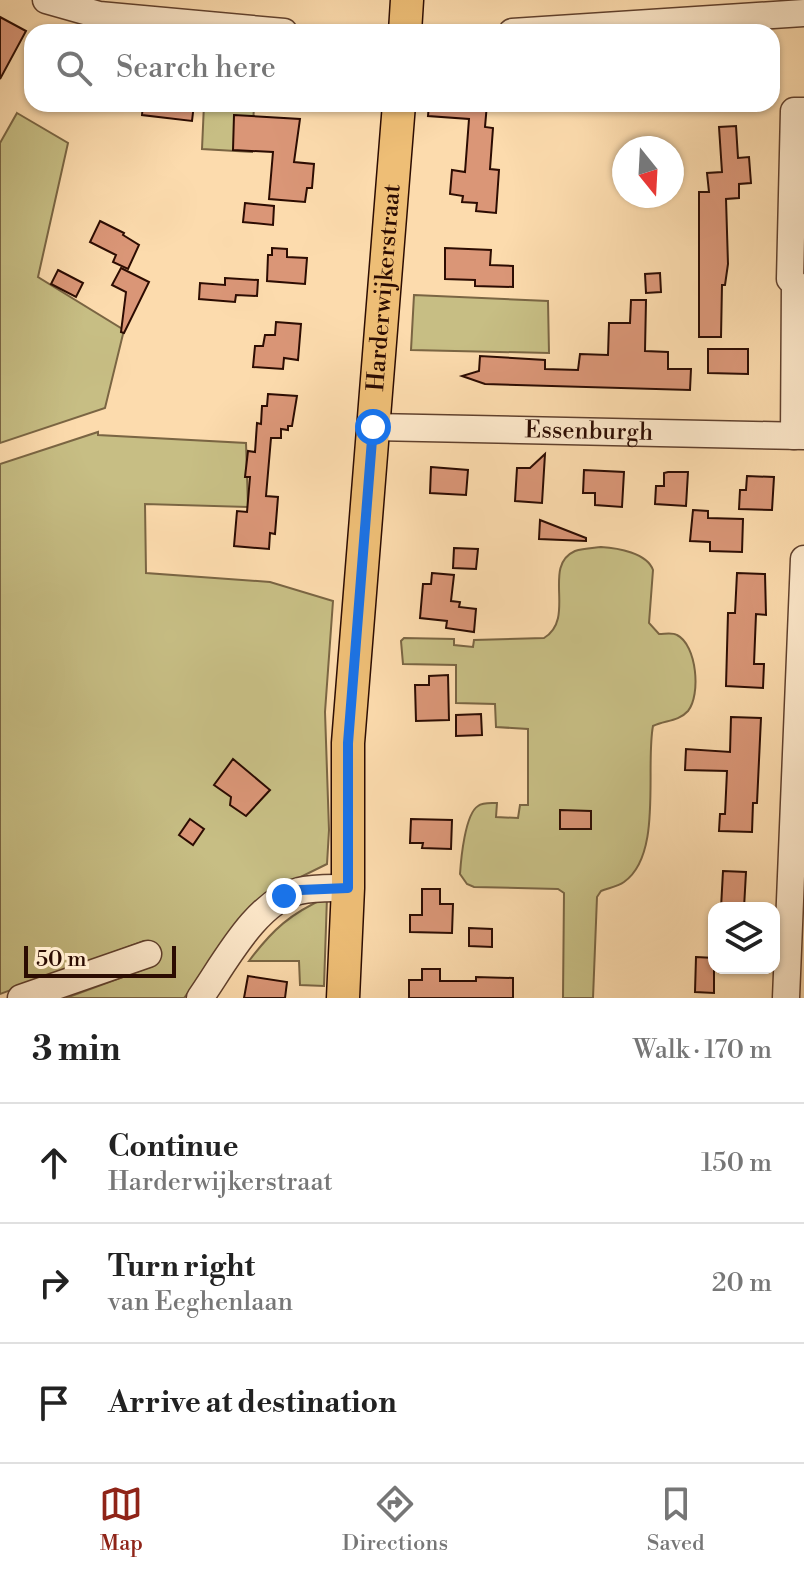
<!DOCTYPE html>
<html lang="en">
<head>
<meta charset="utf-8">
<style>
	body { margin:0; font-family:"Libre Bodoni",serif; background:#f2f2f2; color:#222 }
	.controls { position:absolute; right:24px; bottom:24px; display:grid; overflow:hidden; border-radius:16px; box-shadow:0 2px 6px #0004 }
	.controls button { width:72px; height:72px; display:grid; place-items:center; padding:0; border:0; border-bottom:2px solid #e0e0e0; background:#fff; color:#222; font:40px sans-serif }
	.compass { position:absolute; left:612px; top:136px; width:72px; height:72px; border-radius:50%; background:#fff; box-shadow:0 2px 6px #0004; rotate:162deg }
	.scale { position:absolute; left:24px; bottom:20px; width:152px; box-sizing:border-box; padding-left:8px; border:4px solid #2c0c02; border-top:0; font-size:22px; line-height:28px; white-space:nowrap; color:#2c0c02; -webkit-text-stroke:6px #fde8ca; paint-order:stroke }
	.stop { position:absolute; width:24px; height:24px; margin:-18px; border:6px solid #1a73e8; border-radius:50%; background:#fff }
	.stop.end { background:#1a73e8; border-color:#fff; box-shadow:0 2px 8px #0008 }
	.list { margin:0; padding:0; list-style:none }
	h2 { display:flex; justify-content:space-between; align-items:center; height:104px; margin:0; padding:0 32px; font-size:34px }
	h2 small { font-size:26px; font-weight:400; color:#767676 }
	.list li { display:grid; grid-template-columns:52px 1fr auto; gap:24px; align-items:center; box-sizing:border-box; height:120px; padding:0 32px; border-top:2px solid #e0e0e0 }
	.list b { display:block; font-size:30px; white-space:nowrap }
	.list p { margin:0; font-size:26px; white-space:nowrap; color:#767676 }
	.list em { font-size:26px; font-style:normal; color:#767676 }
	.icon { flex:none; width:44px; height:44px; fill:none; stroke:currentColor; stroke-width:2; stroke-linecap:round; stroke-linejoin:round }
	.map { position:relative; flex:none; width:804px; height:998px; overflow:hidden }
	.search { position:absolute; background:#fff; box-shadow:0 2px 6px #0004; left:24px; right:24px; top:24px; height:88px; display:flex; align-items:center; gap:20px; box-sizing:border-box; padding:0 28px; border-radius:24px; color:#767676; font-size:30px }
	.sheet { height:464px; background:#fff }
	nav { display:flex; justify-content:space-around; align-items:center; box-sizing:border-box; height:112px; border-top:2px solid #e0e0e0; background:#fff; font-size:22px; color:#767676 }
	nav a { display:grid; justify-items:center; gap:4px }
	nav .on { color:#8f2418 }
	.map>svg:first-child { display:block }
	.green { fill:#c7be84; stroke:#7a6543; stroke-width:2 }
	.building { fill:#da9677; stroke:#2c0c02; stroke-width:2 }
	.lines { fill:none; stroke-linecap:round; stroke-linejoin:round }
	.minor-casing { stroke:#60402d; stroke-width:29 }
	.major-casing { stroke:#2c0c02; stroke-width:35 }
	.minor { stroke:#fde8ca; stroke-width:26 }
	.major { stroke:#eebe76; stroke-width:32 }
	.route { stroke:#1a73e8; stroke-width:10 }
	.labels { text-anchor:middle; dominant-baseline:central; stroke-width:7; stroke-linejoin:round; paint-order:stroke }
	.street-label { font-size:24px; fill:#2c0c02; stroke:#fde8ca }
</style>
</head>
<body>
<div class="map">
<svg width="804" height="998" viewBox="0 0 804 998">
	<rect width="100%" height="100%" fill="#fcdbad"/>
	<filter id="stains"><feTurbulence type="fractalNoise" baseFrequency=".0025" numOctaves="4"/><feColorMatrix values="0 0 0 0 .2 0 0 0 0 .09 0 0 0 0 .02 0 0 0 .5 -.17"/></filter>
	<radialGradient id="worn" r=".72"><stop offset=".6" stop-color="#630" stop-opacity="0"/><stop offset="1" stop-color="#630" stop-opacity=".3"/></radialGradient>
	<g class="green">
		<polygon points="204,104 254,104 252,152 202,149"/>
		<polygon points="17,113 68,143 38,277 124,330 105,408 0,443 0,143"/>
		<polygon points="414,295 548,301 549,353 411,350"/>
		<polygon points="98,432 98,435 246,443 248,507 145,504 146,573 270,582 333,601 325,712 329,830 327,864 280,887 239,926 184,998 66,998 153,966 144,941 0,994 0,464"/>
		<path d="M601 547C618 548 647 553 653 570L649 623 659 634C665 634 672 632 677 635 697 645 701 695 688 711 678 722 665 720 653 726 645 767 663 855 624 882 617 887 608 888 601 891L597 897 593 998H563L564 893 558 889 474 887 467 884 460 874C461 859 465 814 478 806 483 802 491 803 497 803L496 817 518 818 520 805H528V729L496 727 495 704 456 703V665L403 664 401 641 404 638 454 639V645L473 647 474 640 544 638C577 618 541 566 575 551 583 548 593 548 601 547Z"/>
		<path d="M327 897 324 986 300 985 299 961H249C273 929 290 914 327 897Z"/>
	</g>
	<g class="building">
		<polygon points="0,17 26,31 0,79"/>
		<polygon points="143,104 194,104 192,121 142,115"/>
		<polygon points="429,104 487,104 485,127 493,128 490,169 499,170 496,213 476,211 477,203 462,202 463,196 450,194 452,170 465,172 469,119 428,116"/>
		<polygon points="234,115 300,119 294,162 314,164 312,188 307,188 305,202 269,199 273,152 233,150"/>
		<polygon points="736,126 738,158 749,157 751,183 739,184 739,198 726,199 728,264 725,285 722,285 721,337 699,337 699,192 709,192 707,173 722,172 719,127"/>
		<polygon points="245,203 274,206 273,225 243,222"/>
		<polygon points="100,221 124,233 123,235 139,245 128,269 113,262 116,255 90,242"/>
		<polygon points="272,248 287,249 287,257 307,258 305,284 267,281 268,255 272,255"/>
		<polygon points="445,248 491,250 490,265 513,266 513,287 475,286 475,280 445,279"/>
		<polygon points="121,268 149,282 124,333 121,332 126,292 112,285"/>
		<polygon points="58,270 83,283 76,297 51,284"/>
		<polygon points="660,273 661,292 646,293 645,274"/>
		<polygon points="225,278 258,280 257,296 236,295 235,302 199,299 200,283 225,285"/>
		<polygon points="631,300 646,300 645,351 668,352 668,369 691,369 690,390 485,384 462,376 479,371 480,356 545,360 545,369 578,370 580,354 608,355 609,323 630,323"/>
		<polygon points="276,322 301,324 298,360 284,358 283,369 253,367 255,346 263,346 265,335 275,335"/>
		<polygon points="708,349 748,349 748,374 708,373"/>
		<polygon points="268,394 297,396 292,426 288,426 288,430 281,429 281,438 271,438 266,496 278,497 275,534 270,533 269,549 234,546 237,511 247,512 250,477 245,477 248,451 255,452 257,423 261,424 262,406 267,406"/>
		<polygon points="545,454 542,503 515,501 517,468 530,468"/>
		<polygon points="431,467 468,470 466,495 430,493"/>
		<polygon points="584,470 624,472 622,507 595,505 595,493 583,493"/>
		<polygon points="668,472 688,472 686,506 655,504 656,486 664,486 664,473"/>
		<polygon points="747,476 774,477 772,510 739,509 740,490 746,490"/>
		<polygon points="693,510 708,511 708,518 743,519 742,552 710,551 710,542 690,541"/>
		<polygon points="540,520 586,538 586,541 539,539"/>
		<polygon points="454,548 478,549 476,569 453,568"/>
		<polygon points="432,573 454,575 451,601 460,602 459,607 476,609 474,632 446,628 447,621 420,618 423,584 431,584"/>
		<polygon points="737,573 765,574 766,615 756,614 754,664 764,664 763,688 726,686 728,613 735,613"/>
		<polygon points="448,675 449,720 416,721 415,685 429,685 429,676"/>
		<polygon points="481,714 482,735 456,736 456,715"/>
		<polygon points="731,717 761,718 757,803 753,803 752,832 719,831 720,814 725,814 727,771 685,770 686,749 730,752"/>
		<polygon points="233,759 270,790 246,816 230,805 231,797 214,785"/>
		<polygon points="560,810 591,811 591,829 560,829"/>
		<polygon points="190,819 204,829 193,845 179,835"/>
		<polygon points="411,819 452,820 451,849 422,848 423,843 410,843"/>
		<polygon points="723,871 746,872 744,908 721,908"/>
		<polygon points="422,889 440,889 440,904 453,904 452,933 410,932 410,915 422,915"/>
		<polygon points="469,928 492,929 492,947 469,946"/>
		<polygon points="696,957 714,958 714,993 695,992"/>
		<polygon points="422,969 440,969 440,981 476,981 476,977 513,978 513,998 409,998 409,980 422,980"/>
		<polygon points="248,976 287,982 285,998 244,998"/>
	</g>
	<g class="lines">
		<g class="minor-casing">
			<g id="minor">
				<polyline points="46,0 99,15 284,32"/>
				<polyline points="512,32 804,13"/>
				<path id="s1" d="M373 427 804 436"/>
				<polyline points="794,436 795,284 790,279 794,111 804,111"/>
				<polyline points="21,998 148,954"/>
				<path d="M200 998C224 964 256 901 299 891 314 887 332 888 348 888"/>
				<polyline points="786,998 804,559"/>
			</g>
		</g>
		<g class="major-casing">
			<g id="major">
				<polyline points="405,32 407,0"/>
				<path id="s2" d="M343 998 348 888V743L399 104"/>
			</g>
		</g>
		<use href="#minor" class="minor"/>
		<use href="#major" class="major"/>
	</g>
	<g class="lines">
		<polyline class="route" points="284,896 300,890 348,888 348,743 373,427"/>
	</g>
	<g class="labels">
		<g class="street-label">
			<text stroke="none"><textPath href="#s2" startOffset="712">Harderwijkerstraat</textPath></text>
			<text stroke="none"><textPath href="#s1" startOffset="216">Essenburgh</textPath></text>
		</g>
	</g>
	<rect width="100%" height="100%" filter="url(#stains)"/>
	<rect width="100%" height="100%" fill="url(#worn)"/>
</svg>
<div class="controls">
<button><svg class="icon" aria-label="layers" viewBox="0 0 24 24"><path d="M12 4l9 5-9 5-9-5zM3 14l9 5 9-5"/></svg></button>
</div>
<svg class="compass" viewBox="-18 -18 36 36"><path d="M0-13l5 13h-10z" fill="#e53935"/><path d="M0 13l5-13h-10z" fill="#767676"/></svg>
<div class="scale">50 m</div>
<div class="stop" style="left:373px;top:427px"></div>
<div class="stop end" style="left:284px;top:896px"></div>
<div class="search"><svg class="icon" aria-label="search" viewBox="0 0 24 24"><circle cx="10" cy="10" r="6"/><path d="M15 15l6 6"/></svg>Search here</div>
</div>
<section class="sheet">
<h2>3 min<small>Walk · 170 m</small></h2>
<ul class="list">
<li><svg class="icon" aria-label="ahead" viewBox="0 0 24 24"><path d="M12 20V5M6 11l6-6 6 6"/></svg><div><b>Continue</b><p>Harderwijkerstraat</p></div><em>150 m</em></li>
<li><svg class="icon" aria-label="right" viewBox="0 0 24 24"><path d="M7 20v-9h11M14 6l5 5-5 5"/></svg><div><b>Turn right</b><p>van Eeghenlaan</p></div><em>20 m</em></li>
<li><svg class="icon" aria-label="arrive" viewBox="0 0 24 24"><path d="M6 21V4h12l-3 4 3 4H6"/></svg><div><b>Arrive at destination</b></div></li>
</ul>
</section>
<nav>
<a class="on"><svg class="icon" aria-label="map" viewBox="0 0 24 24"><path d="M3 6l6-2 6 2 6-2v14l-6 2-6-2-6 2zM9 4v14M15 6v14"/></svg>Map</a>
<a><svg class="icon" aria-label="directions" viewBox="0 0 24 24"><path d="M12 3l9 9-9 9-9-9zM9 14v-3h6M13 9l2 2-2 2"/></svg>Directions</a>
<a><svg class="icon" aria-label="saved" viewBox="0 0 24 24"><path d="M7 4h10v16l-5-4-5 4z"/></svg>Saved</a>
</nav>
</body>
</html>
